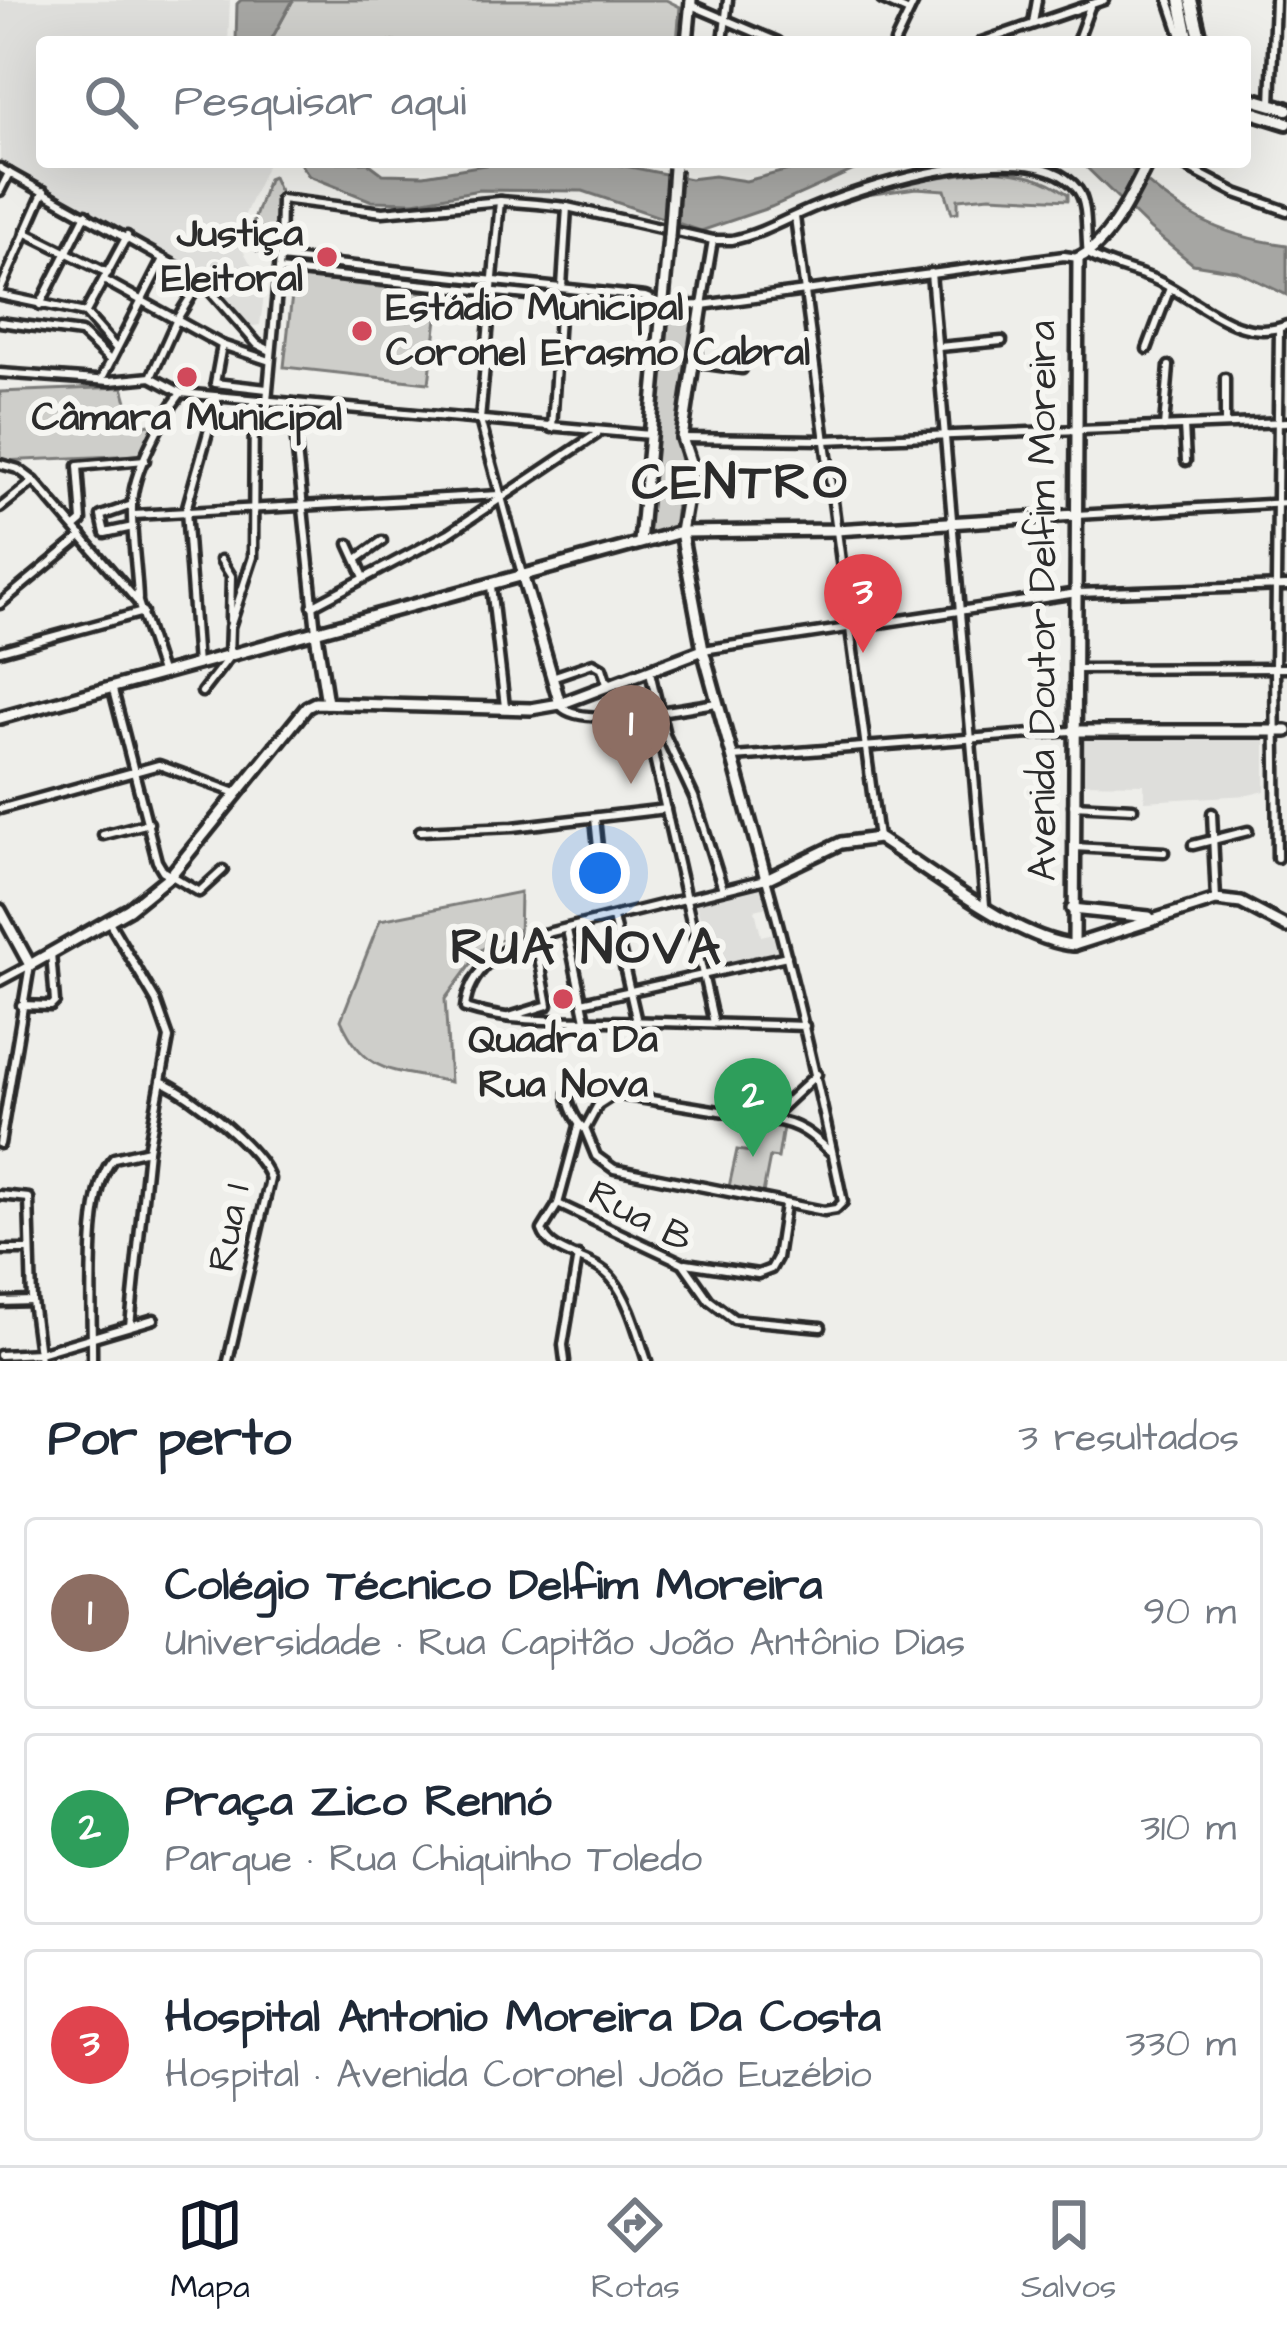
<!DOCTYPE html>
<html lang="pt">
<head>
<meta charset="utf-8">
<style>
	body { margin:0; font-family:"Architects Daughter",sans-serif; background:#f6f6f7; color:#1f2937 }
	.you { position:absolute; left:600px; top:873px; width:42px; height:42px; margin:-30px; border:9px solid #fff; border-radius:50%; background:#1a73e8; box-shadow:0 0 0 18px #1a73e833 }
	.badge { display:grid; place-items:center; width:78px; height:78px; border-radius:50%; background:#111827; color:#fff; font-size:39px; font-weight:700 }
	.pin { position:absolute; translate:-50% -99px; filter:drop-shadow(0 3px 6px #0008) }
	.pin::after { content:''; position:absolute; top:63px; width:42px; height:36px; background:inherit; clip-path:polygon(0 0,100% 0,50% 100%) }
	.list { margin:0; padding:0; list-style:none }
	h2 { display:flex; justify-content:space-between; align-items:center; height:156px; margin:0; padding:0 48px; font-size:51px }
	h2 small { font-size:39px; font-weight:400; color:#747a83 }
	.list li { display:grid; grid-template-columns:78px 1fr auto; gap:36px; align-items:center; box-sizing:border-box; height:192px; margin:0 24px 24px; padding:0 24px; border:3px solid #e0e1e3; border-radius:12px }
	.list b { display:block; font-size:45px; white-space:nowrap }
	.list p { margin:0; font-size:39px; white-space:nowrap; color:#747a83 }
	.list em { font-size:39px; font-style:normal; color:#747a83 }
	.icon { flex:none; width:66px; height:66px; fill:none; stroke:currentColor; stroke-width:2; stroke-linecap:round; stroke-linejoin:round }
	.map { position:relative; flex:none; width:1287px; height:1361px; overflow:hidden }
	.search { position:absolute; background:#fff; box-shadow:0 12px 48px #0002; left:36px; right:36px; top:36px; height:132px; display:flex; align-items:center; gap:30px; box-sizing:border-box; padding:0 42px; border-radius:12px; color:#747a83; font-size:45px }
	.sheet { height:804px; background:#fff }
	nav { display:flex; justify-content:space-around; align-items:center; box-sizing:border-box; height:168px; border-top:3px solid #e0e1e3; background:#fff; font-size:33px; color:#747a83 }
	nav a { display:grid; justify-items:center; gap:6px }
	nav .on { color:#111827 }
	.map>svg:first-child { display:block }
	.built { fill:#dededb }
	.green { fill:#cececa; stroke:#7c7c7a; stroke-width:3 }
	.water { fill:#a6a6a3; stroke:#757573; stroke-width:3 }
	.lines { fill:none; stroke-linecap:round; stroke-linejoin:round }
	.minor-casing { stroke:#2b2b2b; stroke-width:15 }
	.major-casing { stroke:#2b2b2b; stroke-width:18 }
	.highway-casing { stroke:#2b2b2b; stroke-width:20 }
	.minor { stroke:#f6f6f2; stroke-width:6 }
	.major { stroke:#f6f6f2; stroke-width:9 }
	.highway { stroke:#f6f6f2; stroke-width:10 }
	.major-bridge-casing { stroke:#2b2b2b; stroke-width:18; stroke-linecap:butt }
	.major-bridge { stroke:#f6f6f2; stroke-width:9 }
	.poi-dot { fill:#d1495b; stroke:#f6f6f2; stroke-width:4.5 }
	.labels { text-anchor:middle; dominant-baseline:central; stroke-width:12; stroke-linejoin:round; paint-order:stroke }
	.poi-label { font-size:39px; font-weight:bold; fill:#2b2b2b; stroke:#f6f6f2 }
	.street-label { font-size:39px; fill:#2b2b2b; stroke:#f6f6f2 }
	.district-label { font-size:51px; font-weight:bold; letter-spacing:3px; fill:#2b2b2b; stroke:#f6f6f2 }
</style>
</head>
<body>
<div class="map">
<svg width="1287" height="1361" viewBox="0 0 1287 1361">
	<rect width="100%" height="100%" fill="#eeeeea"/>
	<filter id="ink" filterUnits="userSpaceOnUse"><feTurbulence type="fractalNoise" baseFrequency=".00833" numOctaves="2"/><feDisplacementMap in="SourceGraphic" scale="24" xChannelSelector="R" yChannelSelector="G"/><feConvolveMatrix kernelMatrix="1 2 1 2 8 2 1 2 1" color-interpolation-filters="sRGB"/></filter>
	<g filter="url(#ink)">
		<g class="built">
			<polygon points="0,0 230,0 228,42 42,42 42,162 268,162 235,237 265,288 260,325 248,327 211,282 0,163"/>
			<polygon points="1077,738 1265,740 1265,791 1248,795 1145,801 1144,784 1076,783"/>
			<polygon points="762,886 767,907 755,910 761,936 774,933 780,952 714,970 696,904"/>
		</g>
		<g class="green">
			<polygon points="293,0 666,0 680,7 677,42 270,42"/>
			<path d="M992 170C1022 173 1043 176 1068 194V200L990 196 958 199V212L952 213 945 190 916 188 866 195 917 180Z"/>
			<polygon points="273,177 281,195 278,255 257,251 247,241 268,179"/>
			<polygon points="294,277 440,294 429,383 284,367"/>
			<polygon points="667,310 695,312 678,442 681,463 674,531 645,536"/>
			<polygon points="123,387 134,427 155,423 141,455 0,461 0,392"/>
			<path d="M520 892 519 939 496 940 481 950 445 999 450 1082C395 1069 366 1077 341 1020L380 920Z"/>
			<polygon points="757,1122 783,1127 778,1158 770,1157 763,1193 729,1187 737,1150 751,1152"/>
		</g>
		<g class="water">
			<polygon points="241,0 293,0 270,42 236,42 237,4"/>
			<polygon points="299,162 367,162 383,174 424,175 503,162 605,162 690,179 714,176 746,181 820,162 872,162 771,207 701,231 583,191 479,190 414,202 372,201 309,176"/>
			<path d="M1081 162H1124C1175 211 1216 236 1287 245V295L1237 271 1193 264 1151 230Z"/>
		</g>
		<g class="lines">
			<g class="minor-casing">
				<g id="minor">
					<polyline points="882,0 909,12"/>
					<polyline points="1169,0 1183,42"/>
					<polyline points="691,5 778,42"/>
					<polyline points="1033,23 1037,0"/>
					<polyline points="723,42 728,0"/>
					<polyline points="895,42 915,0"/>
					<polyline points="981,42 1104,0"/>
					<polyline points="1077,42 1091,4"/>
					<polyline points="1271,104 1275,0"/>
					<polyline points="1177,162 1236,193 1287,211"/>
					<polyline points="0,168 201,280 257,344 271,351"/>
					<polyline points="0,191 9,173"/>
					<polyline points="500,201 480,420 522,574"/>
					<polyline points="795,217 878,838"/>
					<polyline points="25,232 108,273"/>
					<polyline points="280,258 645,297 660,303"/>
					<polyline points="279,270 645,307 702,305 1064,256 1078,258"/>
					<polyline points="931,273 985,905"/>
					<polyline points="104,280 222,345 270,361"/>
					<polyline points="562,287 567,207"/>
					<polyline points="0,291 44,191"/>
					<polyline points="0,295 85,313 115,347"/>
					<polyline points="40,305 86,214"/>
					<polyline points="702,305 713,240"/>
					<polyline points="86,312 127,236"/>
					<polyline points="0,322 81,333 109,359"/>
					<polyline points="222,345 215,383 267,389"/>
					<polyline points="939,347 1002,341"/>
					<polyline points="1147,349 1170,288"/>
					<polyline points="692,362 742,369"/>
					<polyline points="0,373 110,381 151,377 181,393 650,435"/>
					<polyline points="151,377 177,319 201,280"/>
					<polyline points="102,378 163,259"/>
					<polyline points="1225,378 1225,422"/>
					<path d="M267 401 280 258 281 199 383 212 500 201 537 204 567 207 713 240H732C767 233 795 213 828 202 882 182 1037 134 1078 190 1089 205 1085 236 1088 254 1111 268 1135 270 1158 281 1198 300 1240 345 1287 325"/>
					<polyline points="292,403 316,632"/>
					<polyline points="1184,426 1186,461"/>
					<polyline points="1164,427 1169,366"/>
					<polyline points="552,428 560,300"/>
					<polyline points="682,438 824,440 1287,422"/>
					<polyline points="0,464 18,469 34,481 138,602 161,672"/>
					<polyline points="132,505 101,516 105,533 133,527"/>
					<polyline points="0,508 34,481"/>
					<polyline points="134,515 499,495"/>
					<polyline points="1076,515 1287,503"/>
					<polyline points="75,527 82,521 78,466 145,460"/>
					<polyline points="349,544 364,577"/>
					<polyline points="357,559 382,541"/>
					<polyline points="221,560 231,576 230,620"/>
					<polyline points="491,586 505,707"/>
					<path d="M138 599C137 568 131 535 132 505 132 473 162 418 181 393"/>
					<polyline points="0,604 82,536"/>
					<polyline points="312,606 449,533 597,434"/>
					<polyline points="703,650 1077,593 1287,586"/>
					<polyline points="0,651 143,612"/>
					<polyline points="197,665 186,510 218,397"/>
					<polyline points="1075,669 1287,668"/>
					<polyline points="650,672 665,735 694,797 723,889"/>
					<polyline points="552,677 593,663 602,668 608,687"/>
					<polyline points="113,690 157,861 163,871 199,892 223,870"/>
					<polyline points="202,692 229,657 230,627 253,557 254,400"/>
					<path d="M561 706C581 730 684 707 717 703"/>
					<polyline points="644,713 714,1023"/>
					<polyline points="734,757 1071,731"/>
					<polyline points="1073,805 1133,808"/>
					<polyline points="0,809 159,765 236,793"/>
					<polyline points="1212,813 1216,900"/>
					<polyline points="595,818 600,867"/>
					<polyline points="420,831 513,827 666,809"/>
					<polyline points="103,835 149,823"/>
					<polyline points="1193,845 1248,831"/>
					<polyline points="1074,847 1164,852"/>
					<polyline points="1277,858 1275,668 1279,329"/>
					<polyline points="613,918 637,1022"/>
					<polyline points="108,920 156,1001 169,1038 148,1150 130,1326"/>
					<polyline points="567,930 586,1020"/>
					<polyline points="0,981 28,966"/>
					<polyline points="582,1002 787,956"/>
					<polyline points="21,1005 51,1006 55,1002 51,953"/>
					<polyline points="509,1017 548,1005 535,936"/>
					<path d="M805 1026C739 1024 672 1022 606 1021 557 1020 512 1023 465 1008 469 970 502 948 535 936L766 879C796 986 820 1093 843 1202L836 1209 824 1211 614 1169 596 1156 585 1129C576 1123 567 1104 568 1093L577 1088 769 1119 817 1074"/>
					<path d="M163 1082C190 1093 262 1151 270 1179L228 1361"/>
					<path d="M772 1120C799 1123 813 1136 832 1153"/>
					<path d="M579 1126 558 1204 542 1230C551 1257 594 1256 612 1279 630 1301 638 1335 647 1361"/>
					<polyline points="585,1129 598,1105 612,1096"/>
					<polyline points="0,1144 30,965"/>
					<polyline points="0,1195 29,1198 32,1301 40,1361"/>
					<polyline points="558,1204 683,1263 709,1300 734,1319 821,1327"/>
					<polyline points="0,1250 29,1250"/>
					<polyline points="686,1263 758,1274 771,1269 777,1258 785,1205"/>
					<polyline points="0,1302 32,1301"/>
					<polyline points="0,1355 39,1353 154,1319"/>
					<path d="M92 1361C93 1315 83 1189 114 1158L148 1150"/>
					<polyline points="565,1361 563,1345 578,1256"/>
				</g>
			</g>
			<g class="major-casing">
				<g id="major">
					<polyline points="687,42 691,0"/>
					<path d="M702 305 682 438 692 468 681 532 703 650 766 879 841 843 878 838C927 869 1018 941 1074 945L1216 900 1241 903 1287 927"/>
					<polyline points="640,542 669,237"/>
					<polyline points="522,574 560,704"/>
					<polyline points="316,634 327,703"/>
					<polyline points="0,718 681,532 836,530 1076,515"/>
					<polyline points="1073,731 1287,731"/>
					<polyline points="1072,909 1149,917"/>
					<polyline points="0,910 30,965 129,909 171,875 307,707 315,703 531,709 560,704 703,650"/>
					<path d="M1074 945 1078 258C1110 244 1133 192 1148 162"/>
				</g>
			</g>
			<g class="highway-casing">
				<g id="highway">
					<polyline points="1180,0 1189,42"/>
					<polyline points="1191,0 1201,42"/>
					<polyline points="1245,97 1287,109"/>
					<polyline points="1245,110 1287,123"/>
				</g>
			</g>
			<use href="#minor" class="minor"/>
			<use href="#major" class="major"/>
			<use href="#highway" class="highway"/>
			<g class="major-bridge-casing">
				<polyline id="major-bridge" points="669,237 674,168"/>
			</g>
			<use href="#major-bridge" class="major-bridge"/>
		</g>
	</g>
	<g class="poi-dot">
		<circle cx="327" cy="257" r="12"/>
		<circle cx="362" cy="331" r="12"/>
		<circle cx="187" cy="377" r="12"/>
		<circle cx="563" cy="999" r="12"/>
	</g>
	<g class="labels">
		<g class="poi-label">
			<text x="303" y="235" text-anchor="end">Justiça<tspan x="303" dy="45">Eleitoral</tspan></text>
			<text x="386" y="309" text-anchor="start">Estádio Municipal<tspan x="386" dy="45">Coronel Erasmo Cabral</tspan></text>
			<text x="187" y="419">Câmara Municipal</text>
			<text x="563" y="1041">Quadra Da<tspan x="563" dy="45">Rua Nova</tspan></text>
		</g>
		<g class="street-label">
			<text transform="translate(1044 601) rotate(-90)">Avenida Doutor Delfim Moreira</text>
			<text transform="translate(640 1217) rotate(28)">Rua B</text>
			<text transform="translate(230 1228) rotate(-79)">Rua 1</text>
		</g>
		<g class="district-label">
			<text x="741" y="483">CENTRO</text>
			<text x="587" y="948">RUA NOVA</text>
		</g>
	</g>
</svg>
<div class="you"></div>
<div class="pin badge" style="left:631px;top:784px;background:#8d6e63">1</div>
<div class="pin badge" style="left:753px;top:1157px;background:#2e9e5b">2</div>
<div class="pin badge" style="left:863px;top:653px;background:#e0444e">3</div>
<div class="search"><svg class="icon" aria-label="search" viewBox="0 0 24 24"><circle cx="10" cy="10" r="6"/><path d="M15 15l6 6"/></svg>Pesquisar aqui</div>
</div>
<section class="sheet">
<h2>Por perto<small>3 resultados</small></h2>
<ul class="list">
<li><span class="badge" style="background:#8d6e63">1</span><div><b>Colégio Técnico Delfim Moreira</b><p>Universidade · Rua Capitão João Antônio Dias</p></div><em>90 m</em></li>
<li><span class="badge" style="background:#2e9e5b">2</span><div><b>Praça Zico Rennó</b><p>Parque · Rua Chiquinho Toledo</p></div><em>310 m</em></li>
<li><span class="badge" style="background:#e0444e">3</span><div><b>Hospital Antonio Moreira Da Costa</b><p>Hospital · Avenida Coronel João Euzébio</p></div><em>330 m</em></li>
</ul>
</section>
<nav>
<a class="on"><svg class="icon" aria-label="map" viewBox="0 0 24 24"><path d="M3 6l6-2 6 2 6-2v14l-6 2-6-2-6 2zM9 4v14M15 6v14"/></svg>Mapa</a>
<a><svg class="icon" aria-label="directions" viewBox="0 0 24 24"><path d="M12 3l9 9-9 9-9-9zM9 14v-3h6M13 9l2 2-2 2"/></svg>Rotas</a>
<a><svg class="icon" aria-label="saved" viewBox="0 0 24 24"><path d="M7 4h10v16l-5-4-5 4z"/></svg>Salvos</a>
</nav>
</body>
</html>
